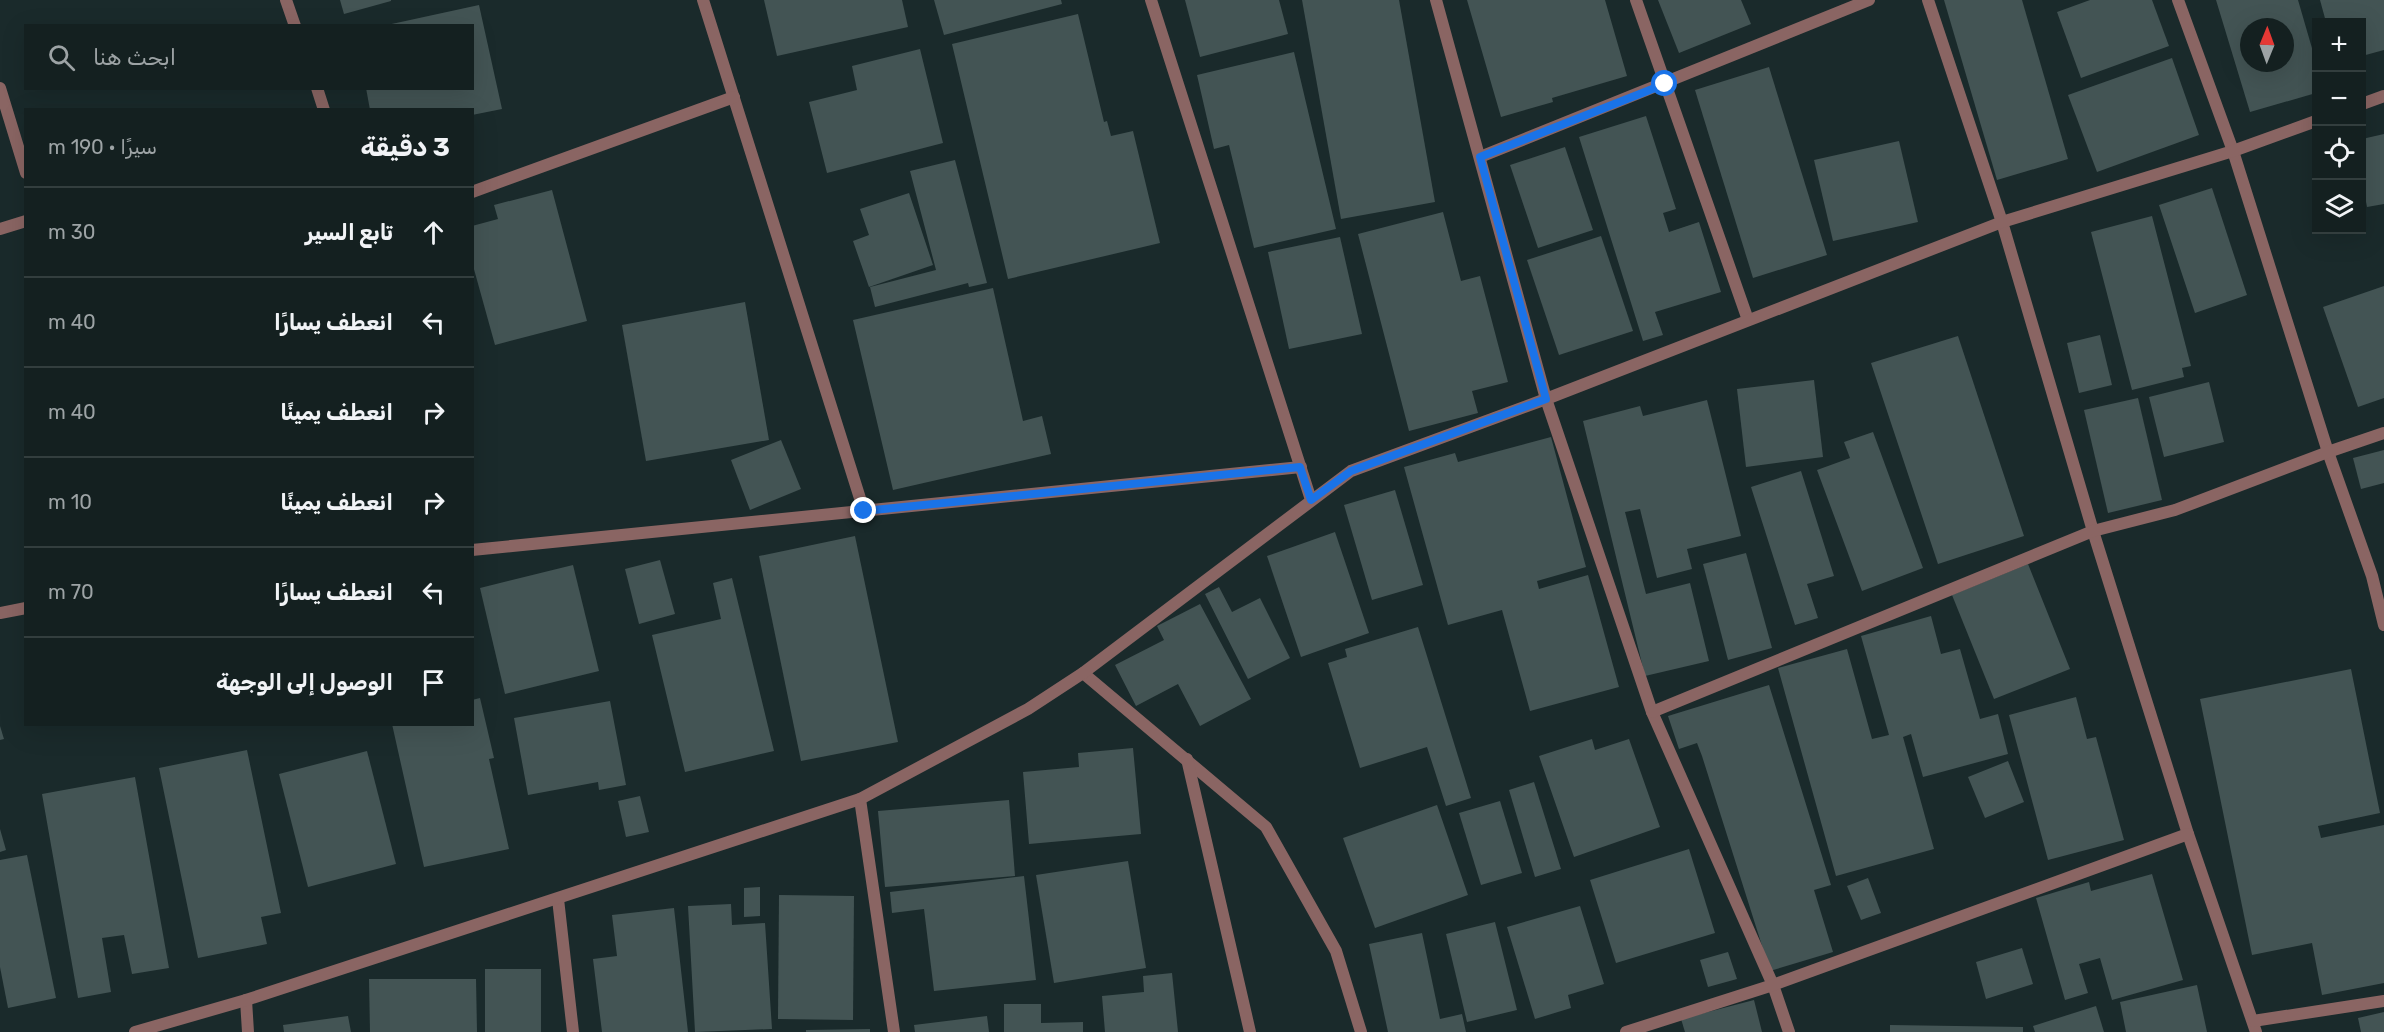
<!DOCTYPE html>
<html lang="ar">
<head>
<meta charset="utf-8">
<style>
	body { margin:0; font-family:Rubik,Cairo,sans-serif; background:#212d2d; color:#f1f3f6; direction:rtl }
	.controls { position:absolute; right:18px; top:18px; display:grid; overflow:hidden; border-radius:0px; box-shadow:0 6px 24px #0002 }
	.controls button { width:54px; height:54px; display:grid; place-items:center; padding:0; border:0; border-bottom:2px solid #333e3e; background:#142020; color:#f1f3f6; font:30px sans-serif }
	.compass { position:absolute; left:2240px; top:18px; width:54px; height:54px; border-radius:50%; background:#142020; box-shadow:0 6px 24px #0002; rotate:1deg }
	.stop { position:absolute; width:18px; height:18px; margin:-14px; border:4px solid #1a73e8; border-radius:50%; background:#fff }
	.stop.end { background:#1a73e8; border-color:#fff; box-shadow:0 2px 6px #0008 }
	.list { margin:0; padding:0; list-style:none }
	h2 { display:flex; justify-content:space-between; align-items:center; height:78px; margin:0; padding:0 24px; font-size:26px }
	h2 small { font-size:20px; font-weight:400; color:#9da3a5 }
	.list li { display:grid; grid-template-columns:39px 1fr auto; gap:18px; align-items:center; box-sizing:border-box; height:90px; padding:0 24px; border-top:2px solid #333e3e }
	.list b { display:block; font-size:22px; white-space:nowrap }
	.list em { font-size:20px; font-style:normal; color:#9da3a5 }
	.icon { flex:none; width:33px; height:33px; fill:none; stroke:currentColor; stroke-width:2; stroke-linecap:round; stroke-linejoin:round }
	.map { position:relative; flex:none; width:2384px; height:1032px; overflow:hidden; direction:ltr }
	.search { position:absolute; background:#142020; box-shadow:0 6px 24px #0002; left:24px; top:24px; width:450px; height:66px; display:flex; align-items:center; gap:15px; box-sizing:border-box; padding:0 21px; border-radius:0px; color:#9da3a5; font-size:22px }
	.panel { position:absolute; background:#142020; box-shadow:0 6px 24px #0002; left:24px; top:108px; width:450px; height:618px; border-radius:0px; direction:rtl }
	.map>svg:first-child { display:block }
	.building { fill:#435454; fill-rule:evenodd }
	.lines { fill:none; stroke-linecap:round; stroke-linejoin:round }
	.minor { stroke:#8a6563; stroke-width:12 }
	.route { stroke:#1a73e8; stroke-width:8 }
</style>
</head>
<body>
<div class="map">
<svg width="2384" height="1032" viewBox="0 0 2384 1032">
	<rect width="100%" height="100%" fill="#1a2a2b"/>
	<g class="building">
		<polygon points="340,0 391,0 391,1 344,14"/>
		<polygon points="764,0 902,0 908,27 777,56"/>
		<polygon points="934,0 1061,0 1062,4 944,35"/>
		<polygon points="1185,0 1279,0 1288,34 1200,57"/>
		<polygon points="1302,0 1399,0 1435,202 1341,219"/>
		<polygon points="1467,0 1605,0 1627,76 1552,98 1553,102 1501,117"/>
		<polygon points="1658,0 1741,0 1751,24 1679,53"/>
		<polygon points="1944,0 2022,0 2068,159 1997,180"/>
		<polygon points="2090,0 2152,0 2169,46 2081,78 2057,12"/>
		<path d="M2216 0H2298L2316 62V93L2250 112ZM2249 27H2285V63H2249Z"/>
		<polygon points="2320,0 2384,0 2384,50 2362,56 2362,22 2326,22"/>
		<polygon points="479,5 502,109 472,115 472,110 370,110 366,88 472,88 472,26 387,25"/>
		<polygon points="1078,14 1104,122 1107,121 1111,136 1133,131 1160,243 1008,279 952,44"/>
		<polygon points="920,49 943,143 827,173 809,102 857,90 852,66"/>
		<polygon points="1294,52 1336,229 1254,248 1229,145 1214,149 1197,75"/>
		<polygon points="2172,58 2199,135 2097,172 2068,95"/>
		<polygon points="1769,67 1827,255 1753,278 1695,90"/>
		<polygon points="1646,116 1676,209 1663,213 1669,232 1699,222 1721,292 1655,312 1663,335 1643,341 1579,137"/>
		<polygon points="2384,134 2384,204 2367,207 2362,181 2362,139"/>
		<polygon points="1899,141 1918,222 1833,241 1814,160"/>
		<polygon points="1565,147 1593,230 1538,248 1510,165"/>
		<polygon points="955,160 987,283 969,287 968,283 875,307 870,287 936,270 910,171"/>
		<polygon points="2212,188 2247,295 2195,313 2159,205"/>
		<polygon points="552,190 587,321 495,345 472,262 472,226 498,219 494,205"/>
		<polygon points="909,193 933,265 869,287 853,241 869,235 860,209"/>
		<polygon points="1443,212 1461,281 1480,276 1508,382 1472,391 1478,413 1409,431 1358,234"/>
		<polygon points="2152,216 2191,366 2182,368 2184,377 2132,390 2091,232"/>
		<polygon points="1601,236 1633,331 1559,355 1527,260"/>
		<polygon points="1340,237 1362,334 1289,349 1268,252"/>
		<polygon points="2384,286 2384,398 2358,407 2323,307"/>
		<polygon points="993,288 1023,421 1042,416 1051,454 893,490 853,320"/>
		<polygon points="745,302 769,440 646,461 622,325"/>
		<polygon points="2100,335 2112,385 2079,393 2067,343"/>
		<polygon points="1958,336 2024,536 1938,564 1871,363"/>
		<polygon points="1814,380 1823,457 1746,467 1737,389"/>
		<polygon points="2209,382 2224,442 2164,457 2149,397"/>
		<polygon points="2138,398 2162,500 2108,513 2084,410"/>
		<polygon points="1707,400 1741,536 1687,549 1692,569 1657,578 1640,509 1625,512 1646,594 1690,583 1709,661 1645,676 1583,421 1640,406 1643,416"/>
		<polygon points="1873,432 1923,568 1862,591 1817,470 1850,458 1844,442"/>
		<polygon points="1551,437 1586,567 1537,581 1539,589 1588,575 1619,687 1530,711 1502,610 1448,625 1404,467 1455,453 1458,462"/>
		<polygon points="781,440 801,489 750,510 731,460"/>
		<polygon points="2384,450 2384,483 2361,489 2353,458"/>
		<polygon points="1801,471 1834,576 1807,584 1818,618 1795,625 1751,487"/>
		<polygon points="1395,490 1423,585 1372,600 1344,505"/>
		<polygon points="1335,532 1369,633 1301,657 1267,556"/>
		<polygon points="855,536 898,742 801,761 759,556"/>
		<polygon points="1746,553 1772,648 1728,660 1703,564"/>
		<polygon points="660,560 675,614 639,624 625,569"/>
		<polygon points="2028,564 2070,669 1994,699 1952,595"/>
		<polygon points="573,565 599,671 505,694 480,588"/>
		<polygon points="732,578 774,751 685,772 652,635 721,619 713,583"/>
		<polygon points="1219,587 1232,612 1260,598 1290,658 1248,679 1205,594"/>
		<polygon points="1200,604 1251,699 1200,726 1178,684 1136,706 1115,665 1164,640 1157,626"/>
		<polygon points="1931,616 1941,654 1960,649 1980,719 1998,714 2008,754 1923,777 1911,734 1903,737 1934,849 1836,876 1778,668 1847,649 1872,739 1889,735 1861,636"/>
		<polygon points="1418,627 1471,798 1446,806 1427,747 1360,768 1328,663 1347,657 1345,649"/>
		<polygon points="2351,669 2380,813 2318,826 2321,838 2384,825 2384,983 2322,995 2312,943 2252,955 2200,699"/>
		<polygon points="1769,685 1831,885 1814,890 1833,952 1770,971 1702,756 1697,743 1679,749 1668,716"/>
		<polygon points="2076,697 2087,739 2096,737 2124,840 2048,860 2009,715"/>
		<polygon points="480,698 494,758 489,759 509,849 424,867 392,724 472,724 472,700"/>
		<polygon points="610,701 626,785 599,790 598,782 528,795 514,718"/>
		<polygon points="0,726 4,739 0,740"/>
		<polygon points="1592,739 1595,750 1629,739 1660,827 1574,857 1539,756"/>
		<polygon points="1133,748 1141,834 1029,844 1023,772 1079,767 1078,753"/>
		<polygon points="247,750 281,913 261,917 267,944 198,958 159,768"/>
		<polygon points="367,751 396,864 308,887 279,774"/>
		<polygon points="2008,761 2024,802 1985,818 1968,777"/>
		<polygon points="135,777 169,968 132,974 124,935 102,938 111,992 78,998 42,794"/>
		<polygon points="1534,782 1561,869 1535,877 1509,790"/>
		<polygon points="640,796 649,832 626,837 618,801"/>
		<polygon points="1009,800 1015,876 885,887 878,811"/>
		<polygon points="1500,801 1522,873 1481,885 1459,813"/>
		<polygon points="1437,805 1468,895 1375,928 1343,838"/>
		<polygon points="0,829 6,850 0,852"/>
		<polygon points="1689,849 1715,933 1616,963 1590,880"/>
		<polygon points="27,855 56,998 8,1008 0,967 0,860"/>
		<polygon points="1128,861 1146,968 1054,983 1036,875"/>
		<polygon points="2152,874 2183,980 2112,1000 2100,958 2079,964 2088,993 2065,1000 2036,898 2089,882 2091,891"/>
		<polygon points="1024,876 1036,980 934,991 924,909 892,913 890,892"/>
		<polygon points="1868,878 1881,913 1861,920 1847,886"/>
		<polygon points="760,887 760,916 744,917 744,888"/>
		<polygon points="779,895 854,896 853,1020 778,1019"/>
		<polygon points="731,904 732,925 765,923 772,1029 695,1032 688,906"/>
		<polygon points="1580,906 1604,984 1568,995 1571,1008 1535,1019 1507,927"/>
		<polygon points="674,908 688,1032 602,1032 593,959 617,956 612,915"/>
		<polygon points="1495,922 1517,1010 1467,1022 1446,934"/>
		<polygon points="1422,933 1440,1019 1462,1014 1466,1032 1388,1032 1369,944"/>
		<polygon points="2022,948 2033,984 1986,999 1976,962"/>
		<polygon points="1728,952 1737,979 1708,987 1700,960"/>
		<rect x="485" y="969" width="56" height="63"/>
		<polygon points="1172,973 1178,1032 1105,1032 1102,996 1144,992 1143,976"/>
		<polygon points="369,979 476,979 477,1032 370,1032"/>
		<polygon points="2197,985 2207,1032 2126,1032 2120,1002"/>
		<polygon points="1754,1000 1762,1032 1685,1032 1681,1019"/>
		<polygon points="1004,1004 1041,1004 1041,1023 1083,1022 1083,1032 1004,1032"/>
		<polygon points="2096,1006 2104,1032 2035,1032 2033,1026"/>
		<polygon points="2384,1012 2384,1032 2361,1032 2358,1018"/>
		<polygon points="348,1016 351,1032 284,1032 283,1025"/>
		<polygon points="987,1016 989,1032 915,1032 914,1025"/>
		<polygon points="1890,1025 2023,1027 2023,1032 1890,1032"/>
		<polygon points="870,1029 870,1032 806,1032 806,1030"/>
	</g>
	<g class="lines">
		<g class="minor">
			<polyline points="286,0 295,26"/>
			<polyline points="703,0 864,511"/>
			<polyline points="1151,0 1311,500"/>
			<polyline points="1436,0 1546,399 1652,712 1773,985 1789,1032"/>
			<polyline points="1636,0 1748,320"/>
			<polyline points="1928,0 2002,222 2093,531 2188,834 2256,1032"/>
			<polyline points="2178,0 2233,151 2328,452 2372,576 2384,625"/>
			<polyline points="0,88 26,173"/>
			<polyline points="317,88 324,110"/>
			<polyline points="2362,104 2384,96"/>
			<polyline points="1480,157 1869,0"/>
			<polyline points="472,192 734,97"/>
			<polyline points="0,229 26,221"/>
			<polyline points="472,550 1301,467"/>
			<polyline points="0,613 26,608"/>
			<polyline points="1083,673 1266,827 1336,951 1361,1032"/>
			<polyline points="1652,712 2093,531 2175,510 2328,452 2384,433"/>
			<polyline points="1187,759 1250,1032"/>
			<polyline points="860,799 894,1032"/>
			<polyline points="558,899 573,1032"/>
			<polyline points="246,1000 248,1032"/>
			<polyline points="2253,1021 2384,1001"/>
			<polyline points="135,1032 246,1000 860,799 1028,709 1083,673 1351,471 1546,399 2002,222 2233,151 2316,121"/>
			<polyline points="1626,1032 1773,985 2188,834"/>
		</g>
	</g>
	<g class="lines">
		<polyline class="route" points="864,511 1300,467 1311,500 1351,471 1546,399 1480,157 1665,84"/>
	</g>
</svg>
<div class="controls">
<button>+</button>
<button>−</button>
<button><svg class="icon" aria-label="locate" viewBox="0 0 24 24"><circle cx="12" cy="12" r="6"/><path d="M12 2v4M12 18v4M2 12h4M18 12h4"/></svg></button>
<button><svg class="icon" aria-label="layers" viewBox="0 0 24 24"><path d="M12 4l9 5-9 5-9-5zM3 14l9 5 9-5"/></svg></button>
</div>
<svg class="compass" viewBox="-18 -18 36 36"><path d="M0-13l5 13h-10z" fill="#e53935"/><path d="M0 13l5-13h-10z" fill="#9da3a5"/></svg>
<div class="stop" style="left:1665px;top:84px"></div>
<div class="stop end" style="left:864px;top:511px"></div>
<div class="search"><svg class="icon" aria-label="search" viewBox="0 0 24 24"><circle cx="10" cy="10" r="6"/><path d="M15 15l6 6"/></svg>ابحث هنا</div>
<section class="panel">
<h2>3 دقيقة<small>سيرًا · 190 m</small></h2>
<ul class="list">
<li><svg class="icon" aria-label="ahead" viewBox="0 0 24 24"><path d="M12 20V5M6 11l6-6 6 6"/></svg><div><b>تابع السير</b></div><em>30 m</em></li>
<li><svg class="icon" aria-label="left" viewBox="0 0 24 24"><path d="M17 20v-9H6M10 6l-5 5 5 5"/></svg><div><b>انعطف يسارًا</b></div><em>40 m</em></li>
<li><svg class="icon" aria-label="right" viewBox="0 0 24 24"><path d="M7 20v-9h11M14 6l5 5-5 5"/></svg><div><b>انعطف يمينًا</b></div><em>40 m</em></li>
<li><svg class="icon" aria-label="right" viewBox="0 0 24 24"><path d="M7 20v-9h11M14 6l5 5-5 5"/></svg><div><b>انعطف يمينًا</b></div><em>10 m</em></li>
<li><svg class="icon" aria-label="left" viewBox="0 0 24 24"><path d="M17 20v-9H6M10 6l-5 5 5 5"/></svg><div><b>انعطف يسارًا</b></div><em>70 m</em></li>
<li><svg class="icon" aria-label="arrive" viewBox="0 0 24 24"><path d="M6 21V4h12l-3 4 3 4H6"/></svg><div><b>الوصول إلى الوجهة</b></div></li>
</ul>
</section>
</div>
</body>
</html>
